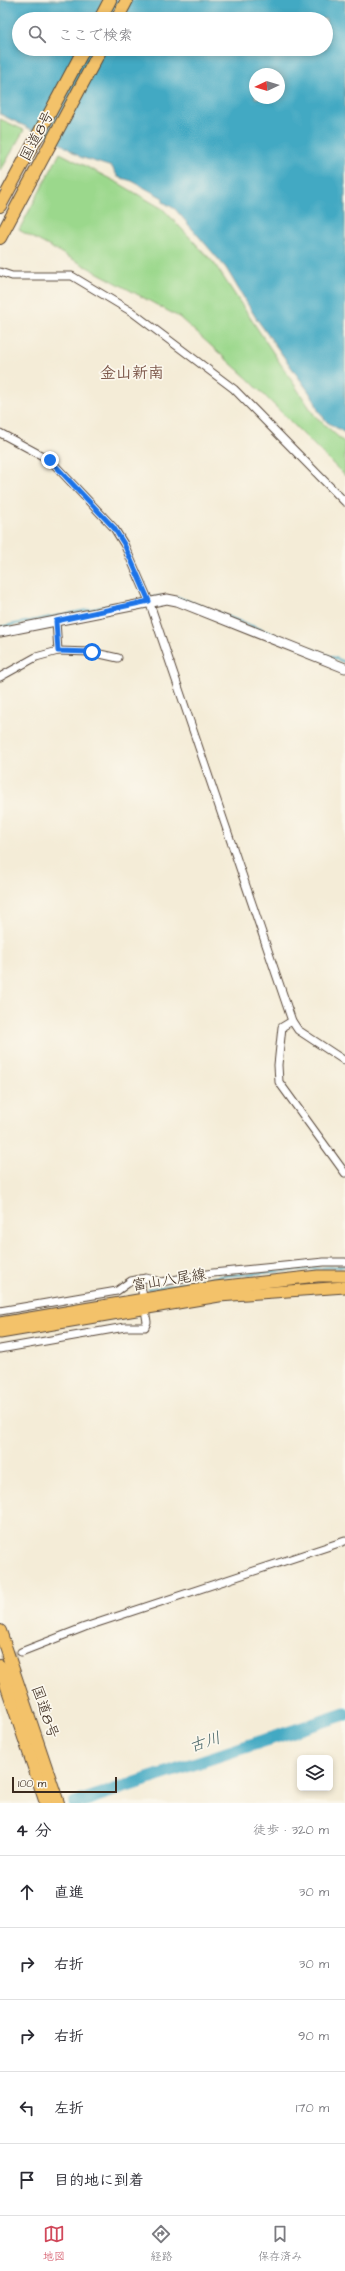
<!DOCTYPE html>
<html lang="ja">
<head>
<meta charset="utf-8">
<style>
	body { margin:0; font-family:"Architects Daughter","Klee One",sans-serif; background:#f2f2f3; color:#2b2b33 }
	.controls { position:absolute; right:12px; bottom:12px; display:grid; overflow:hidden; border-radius:6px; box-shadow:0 2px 6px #0003 }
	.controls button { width:36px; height:36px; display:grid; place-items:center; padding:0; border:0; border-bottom:1px solid #e1e1e2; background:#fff; color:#2b2b33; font:20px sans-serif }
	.compass { position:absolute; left:249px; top:68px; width:36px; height:36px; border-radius:50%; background:#fff; box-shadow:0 2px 6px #0003; rotate:266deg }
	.scale { position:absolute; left:12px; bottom:10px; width:105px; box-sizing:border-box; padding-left:4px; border:2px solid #3b2a1e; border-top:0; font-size:11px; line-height:14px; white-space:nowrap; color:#3b2a1e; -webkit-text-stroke:3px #fbf7ec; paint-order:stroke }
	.stop { position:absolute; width:12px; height:12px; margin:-9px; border:3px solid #1a73e8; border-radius:50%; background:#fff }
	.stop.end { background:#1a73e8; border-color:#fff; box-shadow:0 1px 4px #0008 }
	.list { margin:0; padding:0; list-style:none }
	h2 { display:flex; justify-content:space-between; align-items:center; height:52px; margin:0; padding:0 16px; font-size:17px }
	h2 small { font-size:13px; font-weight:400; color:#7c7c81 }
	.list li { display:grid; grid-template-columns:26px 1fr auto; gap:12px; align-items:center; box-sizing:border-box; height:72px; padding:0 16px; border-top:1px solid #e1e1e2 }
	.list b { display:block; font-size:15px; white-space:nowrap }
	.list em { font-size:13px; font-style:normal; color:#7c7c81 }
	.icon { flex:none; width:22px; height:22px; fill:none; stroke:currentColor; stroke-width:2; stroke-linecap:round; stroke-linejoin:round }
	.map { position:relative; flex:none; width:345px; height:1803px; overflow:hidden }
	.search { position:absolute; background:#fff; box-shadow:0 2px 6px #0003; left:12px; right:12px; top:12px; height:44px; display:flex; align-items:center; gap:10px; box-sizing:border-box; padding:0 14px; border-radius:22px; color:#7c7c81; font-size:15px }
	.sheet { height:412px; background:#fff }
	nav { display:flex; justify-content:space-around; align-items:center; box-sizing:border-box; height:56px; border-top:1px solid #e1e1e2; background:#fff; font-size:11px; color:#7c7c81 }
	nav a { display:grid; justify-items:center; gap:2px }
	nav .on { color:#d1495b }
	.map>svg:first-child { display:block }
	.green { fill:#9bd88c; stroke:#6b8155 }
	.water { fill:#43a9c3; stroke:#3f6a70; fill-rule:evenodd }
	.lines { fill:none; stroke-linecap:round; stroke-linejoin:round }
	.stream { stroke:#43a9c3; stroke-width:2 }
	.river { stroke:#43a9c3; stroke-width:13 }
	.minor-tunnel { stroke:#cfc5b2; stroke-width:7; stroke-dasharray:7 3.5; stroke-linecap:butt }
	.minor-casing { stroke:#57473a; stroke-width:9 }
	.tertiary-casing { stroke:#57473a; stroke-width:11 }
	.primary-casing { stroke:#57473a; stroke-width:13 }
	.trunk-casing { stroke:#57473a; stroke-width:14 }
	.minor { stroke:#fff; stroke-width:7 }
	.tertiary { stroke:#fff; stroke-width:9 }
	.primary { stroke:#f3c26a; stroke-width:11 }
	.trunk { stroke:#f3c26a; stroke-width:12 }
	.route { stroke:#1a73e8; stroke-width:5 }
	.labels { text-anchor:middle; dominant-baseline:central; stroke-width:3.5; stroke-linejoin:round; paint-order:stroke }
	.street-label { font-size:15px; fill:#3b2a1e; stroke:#fbf7ec }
	.neighbourhood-label { font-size:16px; font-weight:bold; fill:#7a5447; stroke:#fbf7ec }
	.water-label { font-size:16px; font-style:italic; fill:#3e5d60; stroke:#fbf7ec }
</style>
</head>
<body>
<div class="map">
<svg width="345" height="1803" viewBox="0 0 345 1803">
	<rect width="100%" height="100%" fill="#fbf7ec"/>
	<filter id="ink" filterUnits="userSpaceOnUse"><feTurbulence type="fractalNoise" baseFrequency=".025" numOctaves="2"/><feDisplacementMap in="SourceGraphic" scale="8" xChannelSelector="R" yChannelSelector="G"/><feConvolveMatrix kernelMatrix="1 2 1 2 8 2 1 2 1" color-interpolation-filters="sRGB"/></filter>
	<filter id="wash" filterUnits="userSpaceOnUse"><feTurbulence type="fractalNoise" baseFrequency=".012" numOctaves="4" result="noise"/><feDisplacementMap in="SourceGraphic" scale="16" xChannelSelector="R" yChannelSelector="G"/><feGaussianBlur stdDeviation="0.9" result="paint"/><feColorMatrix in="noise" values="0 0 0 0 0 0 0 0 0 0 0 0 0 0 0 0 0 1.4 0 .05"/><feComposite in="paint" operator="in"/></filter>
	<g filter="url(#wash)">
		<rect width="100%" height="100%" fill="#f4ecd7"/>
		<g class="green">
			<polygon points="0,119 24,130 0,172"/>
			<polygon points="60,153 120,184 163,209 214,263 315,416 345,443 345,476 247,378 179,317 19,230"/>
		</g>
		<path class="water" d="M0 0H345V433L327 422 318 410 314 399 256 318 226 268 175 209 163 202V198L132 181 118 177 112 167 80 157 63 145 0 114ZM19 19H326V49H19ZM255 74H279V98H255Z"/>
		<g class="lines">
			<g class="stream">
				<polyline points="177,597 345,662"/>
				<polyline points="151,598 160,596"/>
				<polyline points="0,627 117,604"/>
				<polyline points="149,1289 221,1276 345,1266"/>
			</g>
			<polyline class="river" points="75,1803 345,1714"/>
		</g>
	</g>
	<g filter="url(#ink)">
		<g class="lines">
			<polyline class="minor-tunnel" points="0,1659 21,1652"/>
			<g class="minor-casing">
				<g id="minor">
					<polyline points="0,272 12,276 72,276 132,312 234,389 345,502"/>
					<polyline points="0,433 50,460 114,528 124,544 149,601 292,1021 298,1030 345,1061"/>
					<polyline points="58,651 91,652 118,658"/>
					<polyline points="0,677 36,657 58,651 56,621"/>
					<polyline points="292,1021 282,1027 278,1065 279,1082 345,1173"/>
					<polyline points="0,1311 117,1291 131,1281 146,1278 161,1282 213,1273 324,1262 345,1262"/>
					<polyline points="0,1349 125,1327 145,1327 147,1322 140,1279"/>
					<polyline points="21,1652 85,1627 345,1541"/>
				</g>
			</g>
			<g class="tertiary-casing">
				<polyline id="tertiary" points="0,632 167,599 177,601 345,668"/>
			</g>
			<g class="primary-casing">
				<g id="primary">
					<polyline points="0,1323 216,1287 318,1276 345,1276"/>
					<polyline points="0,1333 219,1296 345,1287"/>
				</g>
			</g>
			<g class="trunk-casing">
				<g id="trunk">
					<polyline points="100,19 110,0"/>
					<polyline points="117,19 127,0"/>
					<polyline points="0,206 84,49"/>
					<polyline points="0,238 101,49"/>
					<polyline points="0,1631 58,1803"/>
					<polyline points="0,1666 46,1803"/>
				</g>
			</g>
			<use href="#minor" class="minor"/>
			<use href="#tertiary" class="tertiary"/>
			<use href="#primary" class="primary"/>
			<use href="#trunk" class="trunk"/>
		</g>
	</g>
	<g class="lines" filter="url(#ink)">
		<polyline class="route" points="50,460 114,528 124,544 149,601 56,621 58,651 92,652"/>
	</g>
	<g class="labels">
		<g class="street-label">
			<text transform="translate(37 136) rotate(-62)">国道8号</text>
			<text transform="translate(169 1280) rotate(-9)">富山八尾線</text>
			<text transform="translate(45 1712) rotate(71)">国道8号</text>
		</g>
		<g class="neighbourhood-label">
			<text x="132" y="373">金山新南</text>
		</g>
		<g class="water-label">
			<text transform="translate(205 1742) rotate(-18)">古川</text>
		</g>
	</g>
</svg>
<div class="controls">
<button><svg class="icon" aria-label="layers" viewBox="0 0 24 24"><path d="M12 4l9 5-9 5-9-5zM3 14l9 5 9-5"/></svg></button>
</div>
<svg class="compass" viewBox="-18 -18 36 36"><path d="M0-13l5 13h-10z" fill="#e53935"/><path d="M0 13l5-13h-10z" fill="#7c7c81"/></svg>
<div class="scale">100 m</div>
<div class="stop" style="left:92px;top:652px"></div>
<div class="stop end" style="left:50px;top:460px"></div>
<div class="search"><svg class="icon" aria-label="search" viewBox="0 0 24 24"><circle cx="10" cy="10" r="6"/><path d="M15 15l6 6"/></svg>ここで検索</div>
</div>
<section class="sheet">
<h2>4 分<small>徒歩 · 320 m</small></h2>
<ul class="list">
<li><svg class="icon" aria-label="ahead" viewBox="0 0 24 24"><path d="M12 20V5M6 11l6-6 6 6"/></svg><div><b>直進</b></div><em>30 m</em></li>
<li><svg class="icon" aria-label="right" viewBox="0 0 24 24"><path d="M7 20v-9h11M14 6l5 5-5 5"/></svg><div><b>右折</b></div><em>30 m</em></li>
<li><svg class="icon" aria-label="right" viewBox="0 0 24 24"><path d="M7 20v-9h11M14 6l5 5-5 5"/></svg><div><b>右折</b></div><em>90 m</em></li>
<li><svg class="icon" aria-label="left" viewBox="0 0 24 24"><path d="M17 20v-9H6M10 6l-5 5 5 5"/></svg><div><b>左折</b></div><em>170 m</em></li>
<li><svg class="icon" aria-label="arrive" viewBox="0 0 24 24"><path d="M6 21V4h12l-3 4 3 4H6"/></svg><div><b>目的地に到着</b></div></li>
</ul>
</section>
<nav>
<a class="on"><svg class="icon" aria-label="map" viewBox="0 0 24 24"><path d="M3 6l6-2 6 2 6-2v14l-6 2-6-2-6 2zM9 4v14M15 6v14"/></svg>地図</a>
<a><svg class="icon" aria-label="directions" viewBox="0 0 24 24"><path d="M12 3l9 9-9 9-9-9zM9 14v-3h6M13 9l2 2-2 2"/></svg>経路</a>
<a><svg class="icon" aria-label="saved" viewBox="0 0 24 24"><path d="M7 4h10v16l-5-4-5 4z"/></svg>保存済み</a>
</nav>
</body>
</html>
